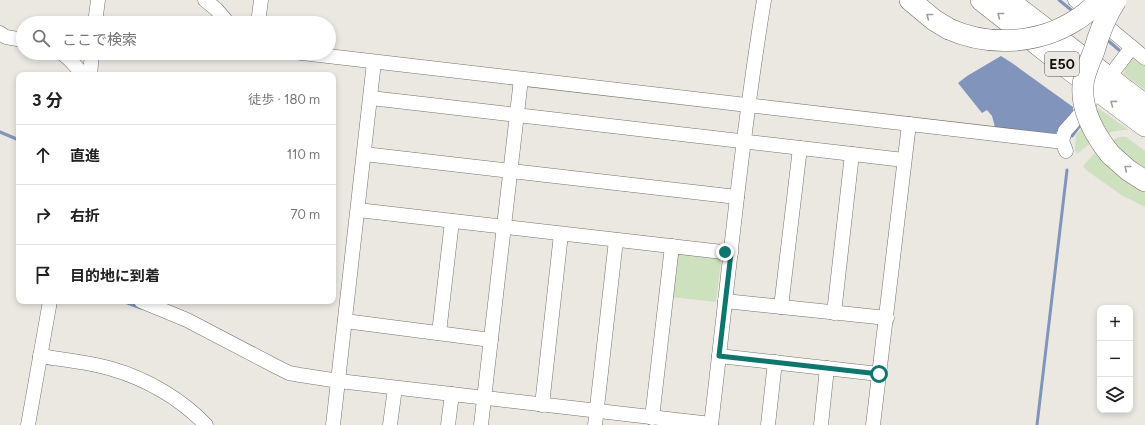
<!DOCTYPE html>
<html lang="ja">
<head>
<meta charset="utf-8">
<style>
	body { margin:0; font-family:Figtree,"Noto Sans JP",sans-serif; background:#f2f2f2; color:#222 }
	.controls { position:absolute; right:12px; bottom:12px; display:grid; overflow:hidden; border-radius:8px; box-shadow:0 2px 6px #0003 }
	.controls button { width:36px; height:36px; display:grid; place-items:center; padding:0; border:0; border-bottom:1px solid #e0e0e0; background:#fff; color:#222; font:20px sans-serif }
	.stop { position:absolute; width:12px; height:12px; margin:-9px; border:3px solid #0f766e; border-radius:50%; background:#fff }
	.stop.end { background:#0f766e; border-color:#fff; box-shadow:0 1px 4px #0008 }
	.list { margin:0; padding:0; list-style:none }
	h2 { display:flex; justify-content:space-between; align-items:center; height:52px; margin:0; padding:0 16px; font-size:17px }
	h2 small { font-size:13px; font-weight:400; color:#767676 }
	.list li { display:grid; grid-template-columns:26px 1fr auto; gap:12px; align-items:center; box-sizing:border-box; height:60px; padding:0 16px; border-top:1px solid #e0e0e0 }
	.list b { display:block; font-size:15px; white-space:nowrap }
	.list em { font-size:13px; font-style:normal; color:#767676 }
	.icon { flex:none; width:22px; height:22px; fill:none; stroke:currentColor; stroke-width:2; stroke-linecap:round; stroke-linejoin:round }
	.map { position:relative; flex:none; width:1145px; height:425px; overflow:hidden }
	.search { position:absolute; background:#fff; box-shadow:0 2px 6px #0003; left:16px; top:16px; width:320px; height:44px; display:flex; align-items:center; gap:10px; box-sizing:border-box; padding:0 14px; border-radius:22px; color:#767676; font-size:15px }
	.panel { position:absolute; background:#fff; box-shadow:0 2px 6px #0003; left:16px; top:72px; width:320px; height:232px; border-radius:8px }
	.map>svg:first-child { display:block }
	.green { fill:#cee1bf }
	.water { fill:#8194bb }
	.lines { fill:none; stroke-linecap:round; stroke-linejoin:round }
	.stream { stroke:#8194bb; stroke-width:3 }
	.minor-casing { stroke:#76736e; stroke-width:15 }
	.highway-casing { stroke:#76736e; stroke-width:22 }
	.minor { stroke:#fff; stroke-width:14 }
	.highway { stroke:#fff; stroke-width:21 }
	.highway-bridge-casing { stroke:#76736e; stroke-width:22; stroke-linecap:butt }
	.highway-bridge { stroke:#fff; stroke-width:21 }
	.oneway { stroke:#a09f9f }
	.route { stroke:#0f766e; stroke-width:5 }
	.labels { text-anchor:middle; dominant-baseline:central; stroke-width:4; stroke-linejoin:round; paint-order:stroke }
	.shield { fill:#ebe8e2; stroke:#52514e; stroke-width:1 }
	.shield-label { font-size:14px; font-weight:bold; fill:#11100e }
</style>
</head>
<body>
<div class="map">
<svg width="1145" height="425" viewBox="0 0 1145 425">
	<rect width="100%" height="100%" fill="#ebe8e2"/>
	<g class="green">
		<polygon points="1133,56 1145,65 1145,90 1124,74 1124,71 1128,64 1126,61"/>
		<path d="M1098 108 1129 130C1104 130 1096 139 1077 154L1075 150 1076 135Z"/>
		<polygon points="1119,137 1126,137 1145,151 1145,207 1123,196 1086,170 1083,166 1098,149"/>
		<polygon points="681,253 718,258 721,261 716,302 670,297 675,257"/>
	</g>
	<polygon class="water" points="1001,56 1012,63 1073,107 1073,111 1055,134 995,127 992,116 987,110 982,113 958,83 967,76"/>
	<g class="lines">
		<g class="stream">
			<polyline points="1059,0 1075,13"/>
			<polyline points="232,18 236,23"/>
			<polyline points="1105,38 1119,50"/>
			<polyline points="265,55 301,59"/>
			<polyline points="0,132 19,140"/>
			<polyline points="1072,136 1081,124"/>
			<polyline points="122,301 141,308"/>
			<polyline points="1037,425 1067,170"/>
		</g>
		<g class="minor-casing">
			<g id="minor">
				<polyline points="205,0 216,9 228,23"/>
				<polyline points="1075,0 1145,58"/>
				<polyline points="95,23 98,0"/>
				<polyline points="258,23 261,0"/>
				<polyline points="0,33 6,37 23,40"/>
				<path d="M61 53C71 58 76 69 85 75"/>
				<polyline points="302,53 1055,141 1062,141"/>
				<polyline points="1116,68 1132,47"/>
				<polyline points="90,75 92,53"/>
				<polyline points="371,98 904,160"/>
				<polyline points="1066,151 1062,141 1065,131 1090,103"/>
				<polyline points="364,154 737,197"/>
				<polyline points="358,210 731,253"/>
				<polyline points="141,301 187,320 277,367 289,373 300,375 339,381 711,424"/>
				<polyline points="725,301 887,318"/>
				<polyline points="781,307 800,148"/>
				<polyline points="834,313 852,154"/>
				<polyline points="345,321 491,340"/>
				<polyline points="439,333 452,221"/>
				<path d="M40 356C64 360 89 362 112 369 147 379 181 399 206 425"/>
				<polyline points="719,356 879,374"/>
				<polyline points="542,405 561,234"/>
				<polyline points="652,418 672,246"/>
				<polyline points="28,425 50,301"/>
				<polyline points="333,425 374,62"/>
				<polyline points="390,425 395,388"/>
				<polyline points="448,425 452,394"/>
				<polyline points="481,425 521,79"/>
				<polyline points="595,425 616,240"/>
				<path d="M711 425C728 283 741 141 764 0"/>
				<polyline points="768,425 775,362"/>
				<polyline points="821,425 827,368"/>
				<polyline points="873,425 909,124"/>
			</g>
		</g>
		<g class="highway-casing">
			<g id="highway">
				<polyline points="910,0 934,20 949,29"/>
				<polyline points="981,0 1066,67 1145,126"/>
				<polyline points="1008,0 1099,70 1145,105"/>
				<polyline points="1110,154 1128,170 1145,181"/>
			</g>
		</g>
		<use href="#minor" class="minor"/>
		<use href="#highway" class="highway"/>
		<g class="highway-bridge-casing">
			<g id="highway-bridge">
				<path d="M949 29C989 47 1039 44 1076 20 1085 15 1093 7 1100 0"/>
				<path d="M1110 154C1095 135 1081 111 1083 86 1083 76 1090 61 1094 51 1099 33 1106 16 1116 0"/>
			</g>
		</g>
		<use href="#highway-bridge" class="highway-bridge"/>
	</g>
	<defs><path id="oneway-chevron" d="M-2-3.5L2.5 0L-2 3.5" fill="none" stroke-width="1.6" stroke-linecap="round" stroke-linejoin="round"/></defs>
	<g class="oneway">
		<use href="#oneway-chevron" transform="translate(1000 15) rotate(-142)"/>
		<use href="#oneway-chevron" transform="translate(929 16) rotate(-142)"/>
		<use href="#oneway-chevron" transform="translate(1113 103) rotate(-144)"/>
		<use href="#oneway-chevron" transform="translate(1127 168) rotate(-141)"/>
	</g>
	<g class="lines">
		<polyline class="route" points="725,252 731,253 719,356 879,374"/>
	</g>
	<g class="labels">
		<rect class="shield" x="1045" y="52" width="34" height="24" rx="3"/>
		<g class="shield-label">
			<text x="1062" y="64">E50</text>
		</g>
	</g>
</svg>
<div class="controls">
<button>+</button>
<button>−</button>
<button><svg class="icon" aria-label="layers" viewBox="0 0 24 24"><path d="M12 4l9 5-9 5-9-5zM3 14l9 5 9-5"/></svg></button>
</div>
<div class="stop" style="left:879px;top:374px"></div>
<div class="stop end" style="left:725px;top:252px"></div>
<div class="search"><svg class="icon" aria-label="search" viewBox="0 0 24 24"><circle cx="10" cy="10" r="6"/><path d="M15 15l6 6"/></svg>ここで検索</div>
<section class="panel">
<h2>3 分<small>徒歩 · 180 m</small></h2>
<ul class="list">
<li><svg class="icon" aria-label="ahead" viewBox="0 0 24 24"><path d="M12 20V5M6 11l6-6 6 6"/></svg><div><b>直進</b></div><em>110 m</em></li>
<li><svg class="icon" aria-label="right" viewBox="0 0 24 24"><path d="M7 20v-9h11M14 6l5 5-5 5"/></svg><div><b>右折</b></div><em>70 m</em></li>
<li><svg class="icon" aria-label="arrive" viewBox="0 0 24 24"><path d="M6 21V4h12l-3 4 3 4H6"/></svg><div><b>目的地に到着</b></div></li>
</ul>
</section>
</div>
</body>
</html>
